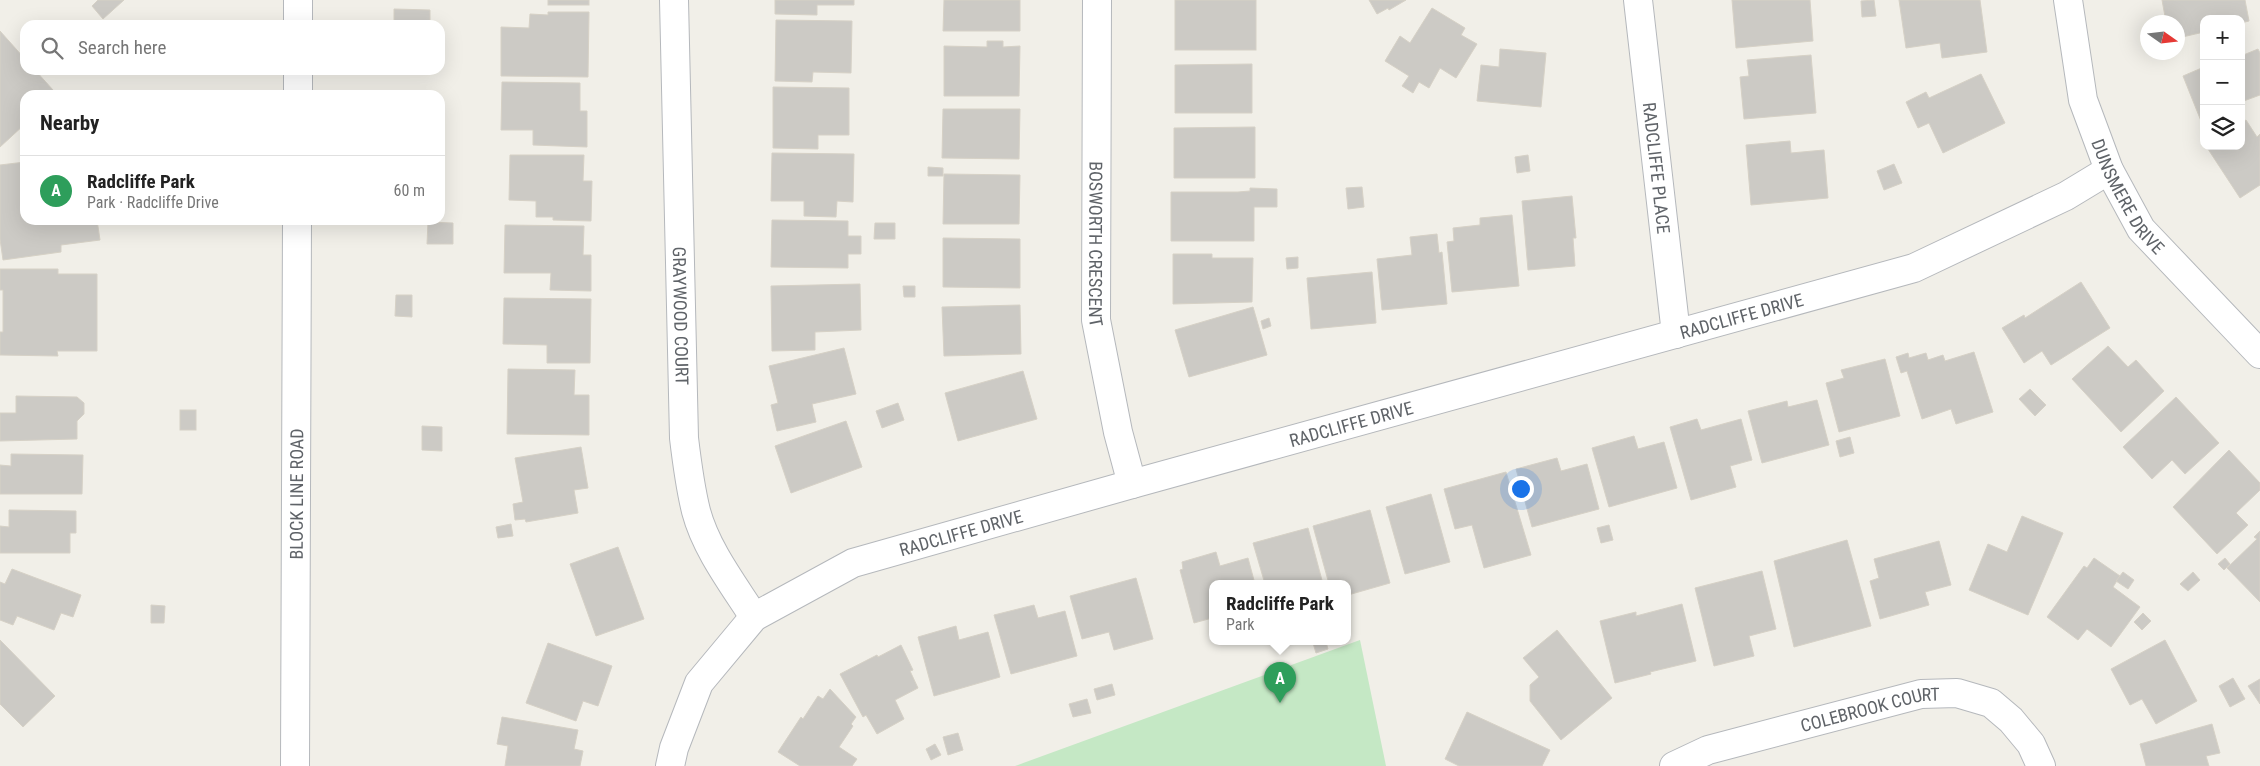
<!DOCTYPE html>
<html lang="en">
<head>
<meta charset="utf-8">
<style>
	body { margin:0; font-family:"Roboto Condensed",sans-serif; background:#f2f2f2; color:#222 }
	.controls { position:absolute; right:15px; top:15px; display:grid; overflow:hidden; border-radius:10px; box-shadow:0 5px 20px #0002 }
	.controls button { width:45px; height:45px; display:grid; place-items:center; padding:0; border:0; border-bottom:1px solid #e0e0e0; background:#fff; color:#222; font:25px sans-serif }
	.compass { position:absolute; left:2140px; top:15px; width:45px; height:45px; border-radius:50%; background:#fff; box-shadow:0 5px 20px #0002; rotate:104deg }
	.you { position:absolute; left:1520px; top:488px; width:18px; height:18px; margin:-12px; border:4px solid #fff; border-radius:50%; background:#1a73e8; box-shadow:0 0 0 8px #1a73e833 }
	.badge { display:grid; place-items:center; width:32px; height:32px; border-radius:50%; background:#1a73e8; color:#fff; font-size:16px; font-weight:700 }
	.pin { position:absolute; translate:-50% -41px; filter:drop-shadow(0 1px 2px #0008) }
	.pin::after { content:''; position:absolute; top:26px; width:18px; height:15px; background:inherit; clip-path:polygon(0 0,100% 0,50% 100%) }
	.popup { position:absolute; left:1209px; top:580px; width:142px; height:65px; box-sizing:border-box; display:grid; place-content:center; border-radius:10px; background:#fff; filter:drop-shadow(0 1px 4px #0005); font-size:16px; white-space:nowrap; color:#767676 }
	.popup b { font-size:19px; color:#222 }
	.popup::after { content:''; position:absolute; left:50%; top:100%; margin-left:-10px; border:10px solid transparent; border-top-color:#fff }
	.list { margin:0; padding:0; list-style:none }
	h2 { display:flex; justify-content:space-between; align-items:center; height:65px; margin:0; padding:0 20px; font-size:21px }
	h2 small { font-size:16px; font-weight:400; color:#767676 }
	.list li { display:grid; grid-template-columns:32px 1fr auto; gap:15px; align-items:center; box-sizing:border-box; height:70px; padding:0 20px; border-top:1px solid #e0e0e0 }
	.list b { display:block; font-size:19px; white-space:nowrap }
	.list p { margin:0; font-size:16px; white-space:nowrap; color:#767676 }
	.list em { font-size:16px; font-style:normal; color:#767676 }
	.icon { flex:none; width:28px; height:28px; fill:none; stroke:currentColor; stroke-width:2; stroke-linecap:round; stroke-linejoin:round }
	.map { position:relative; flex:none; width:2260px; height:766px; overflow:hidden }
	.search { position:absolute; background:#fff; box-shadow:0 5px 20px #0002; left:20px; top:20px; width:425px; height:55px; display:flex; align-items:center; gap:12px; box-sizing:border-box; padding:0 18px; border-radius:15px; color:#767676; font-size:19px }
	.panel { position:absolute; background:#fff; box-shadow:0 5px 20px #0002; left:20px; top:90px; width:425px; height:135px; border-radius:15px }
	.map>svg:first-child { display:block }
	.green { fill:#c5e8c5 }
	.building { fill:#cccac5; stroke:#d6d1c6 }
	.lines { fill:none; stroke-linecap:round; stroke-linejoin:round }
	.minor-casing { stroke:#b5b8bc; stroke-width:30 }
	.tertiary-casing { stroke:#b5b8bc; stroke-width:30 }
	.minor { stroke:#fff; stroke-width:28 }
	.tertiary { stroke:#fff; stroke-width:28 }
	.labels { text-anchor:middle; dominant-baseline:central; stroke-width:5; stroke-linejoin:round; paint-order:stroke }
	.street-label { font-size:18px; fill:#5f6368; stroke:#fff }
</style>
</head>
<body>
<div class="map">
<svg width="2260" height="766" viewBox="0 0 2260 766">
	<rect width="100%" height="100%" fill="#f1efe8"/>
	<polygon class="green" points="1360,640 1386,766 1015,766"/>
	<g class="building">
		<polygon points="98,0 124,0 103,19 92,6"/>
		<rect x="548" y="0" width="41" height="5"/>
		<polygon points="775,0 854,0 854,5 817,5 817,15 775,14"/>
		<polygon points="944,0 1020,0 1020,31 943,31"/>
		<rect x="1175" y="0" width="81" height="50"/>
		<polygon points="1369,0 1406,0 1389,10 1388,8 1377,14"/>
		<polygon points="1732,0 1810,0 1813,41 1736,48"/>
		<polygon points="1874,0 1876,16 1862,17 1861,1"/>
		<polygon points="1899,0 1980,0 1987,52 1942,58 1940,43 1906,48"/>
		<polygon points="2162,0 2245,0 2249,21 2241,23 2241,19 2204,19 2204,32 2178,38 2178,22 2166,22"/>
		<polygon points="1432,8 1465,28 1461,35 1477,44 1456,78 1440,68 1429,88 1419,82 1413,93 1402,86 1409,76 1385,61 1400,36 1410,43"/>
		<polygon points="394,9 430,10 430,25 394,25"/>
		<polygon points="548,12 589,12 588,77 501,76 501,27 529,28 530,14 548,15"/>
		<polygon points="776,20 852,21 851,73 813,72 812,82 775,81"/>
		<polygon points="0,31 25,59 25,70 35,70 53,90 47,95 25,95 25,124 0,147"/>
		<polygon points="987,41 1003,41 1003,47 1020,46 1019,96 944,96 944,46 987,47"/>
		<polygon points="1500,49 1546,53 1541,107 1477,101 1481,65 1499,67"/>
		<polygon points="2258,49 2260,53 2260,95 2241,102 2241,56"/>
		<polygon points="1811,55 1816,113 1744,119 1740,77 1749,76 1747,60"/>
		<polygon points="1252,64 1252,113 1175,113 1175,65"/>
		<polygon points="2204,67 2204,120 2201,121 2183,76"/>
		<polygon points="1981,74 2005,123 1943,153 1929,123 1918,128 1906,102 1926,92 1929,98"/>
		<polygon points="502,82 580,83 580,111 587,111 587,147 533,145 533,130 501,130"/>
		<polygon points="773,87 849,88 849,135 818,135 818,149 773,148"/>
		<polygon points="943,109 1020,109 1019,159 942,158"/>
		<polygon points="2246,120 2257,137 2260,134 2260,185 2240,198 2206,146 2241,146 2241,123"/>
		<polygon points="1255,127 1255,178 1174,178 1174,128"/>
		<polygon points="1790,141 1791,153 1824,150 1828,198 1751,205 1746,145"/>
		<polygon points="772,153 854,154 853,202 837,201 836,217 804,216 804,201 771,201"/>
		<polygon points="510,155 584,155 583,181 592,181 591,221 553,220 553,217 536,217 536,201 509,200"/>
		<polygon points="1528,155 1530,171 1517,173 1515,157"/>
		<polygon points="25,162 25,220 97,220 100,240 61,245 61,252 3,260 0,239 0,165"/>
		<polygon points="1894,164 1902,183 1884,190 1877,171"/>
		<polygon points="928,167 943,168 943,176 928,176"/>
		<polygon points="944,174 1020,175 1019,224 943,224"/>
		<polygon points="1362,187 1364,207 1348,209 1346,188"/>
		<polygon points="1250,188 1277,189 1277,207 1254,207 1254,241 1171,241 1171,192 1238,192 1250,191"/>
		<polygon points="1572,196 1576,238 1573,238 1575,266 1528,270 1522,201"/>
		<polygon points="1512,215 1519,286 1452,292 1447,242 1454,241 1453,228 1480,225 1480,218"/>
		<polygon points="772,220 848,221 848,236 861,236 861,254 848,254 848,268 771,267"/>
		<polygon points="428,222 453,223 453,244 427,244"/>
		<polygon points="875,223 895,223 895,239 874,239"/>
		<polygon points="505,225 584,226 583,255 591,255 591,291 550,290 551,273 504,273"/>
		<polygon points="1437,234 1439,253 1442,252 1447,304 1382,310 1377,259 1412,255 1410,237"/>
		<polygon points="943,238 1020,239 1020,288 943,287"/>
		<polygon points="1173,254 1212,254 1212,258 1253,258 1252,302 1173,304"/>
		<polygon points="1298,257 1298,268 1287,269 1286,258"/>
		<polygon points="0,269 58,269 58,274 97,274 97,351 57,351 58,356 0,355 0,332 3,332 3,290 0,290"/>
		<polygon points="1372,272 1376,323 1311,329 1307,278"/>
		<polygon points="2081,282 2110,328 2051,365 2042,351 2024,363 2002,328 2024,315 2025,318"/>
		<polygon points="860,284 861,330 815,332 815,350 772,351 771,286"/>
		<polygon points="903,286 915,286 915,297 904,297"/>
		<polygon points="396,295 412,295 412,317 395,316"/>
		<polygon points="504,298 591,299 590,363 547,363 547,345 503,344"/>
		<polygon points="1020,305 1021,354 944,356 942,307"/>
		<polygon points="1253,307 1267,355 1189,377 1175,330"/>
		<polygon points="1269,318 1271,326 1263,329 1261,321"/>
		<polygon points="2108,346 2128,367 2136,360 2164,391 2121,432 2072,379"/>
		<polygon points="844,348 856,394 812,404 816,422 777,431 771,405 778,403 769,366"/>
		<polygon points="1974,352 1993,412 1956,424 1951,409 1922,419 1907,371 1901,373 1896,357 1908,353 1909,358 1926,353 1928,360 1943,355 1945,361"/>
		<polygon points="1885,359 1900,416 1839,432 1826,383 1844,378 1841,370"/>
		<polygon points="508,369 575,370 574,395 589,395 589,435 507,434"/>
		<polygon points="1023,371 1037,419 958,441 945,393"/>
		<polygon points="2030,389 2046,405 2035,416 2019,399"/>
		<polygon points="16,396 77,397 84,403 84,414 77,421 77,439 0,441 0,413 16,413"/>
		<polygon points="2176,397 2219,443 2185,474 2172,460 2152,479 2123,447"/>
		<polygon points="1817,400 1829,445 1762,463 1748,411 1787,401 1788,407"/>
		<polygon points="898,403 904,420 882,428 876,411"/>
		<rect x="180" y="410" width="16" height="20"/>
		<polygon points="1697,419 1701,430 1741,419 1752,460 1730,466 1736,487 1691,500 1670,427"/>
		<polygon points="846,421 862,467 791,493 775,446"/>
		<polygon points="422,426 442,427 442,451 422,450"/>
		<polygon points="1634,436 1638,449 1664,442 1677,488 1609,507 1592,448"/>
		<polygon points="1850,437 1854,453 1840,457 1836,441"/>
		<polygon points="581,447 588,488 574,490 578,513 526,522 525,519 515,520 513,504 523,502 515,458"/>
		<polygon points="2229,450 2260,483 2260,490 2236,513 2248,525 2217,554 2173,507"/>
		<polygon points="11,454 83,455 82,494 0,494 0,465 11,466"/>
		<polygon points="1557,458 1561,471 1587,464 1599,509 1532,527 1516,469"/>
		<polygon points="1506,472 1531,555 1484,568 1472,525 1455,529 1444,489"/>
		<polygon points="1431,494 1450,562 1405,574 1386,507"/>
		<polygon points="9,510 76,511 76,533 70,533 70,553 0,553 0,526 9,527"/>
		<polygon points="1370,510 1390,583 1348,595 1348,584 1329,584 1313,526"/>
		<polygon points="2022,516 2063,533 2028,615 1969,590 1988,544 2007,552"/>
		<polygon points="511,524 513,536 498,538 496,527"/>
		<polygon points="1609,525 1613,540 1601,543 1597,528"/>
		<polygon points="1308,528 1323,584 1265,584 1253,543"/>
		<polygon points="2260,531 2260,602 2227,568 2257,539 2254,537"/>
		<polygon points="1847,540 1871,626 1794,647 1774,561"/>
		<polygon points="1939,541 1951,585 1925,592 1929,605 1880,619 1870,581 1879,578 1874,559"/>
		<polygon points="618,547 644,619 596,636 570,564"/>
		<polygon points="1216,552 1220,566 1248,558 1255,584 1212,584 1212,618 1194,623 1180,570 1183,569 1182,562"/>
		<polygon points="2094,558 2120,576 2113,587 2140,607 2111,647 2087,629 2078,640 2047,617 2084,566 2087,568"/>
		<polygon points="2225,558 2230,564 2224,570 2218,564"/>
		<polygon points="12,569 81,595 73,617 61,613 54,630 17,616 13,625 0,620 0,582 5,584"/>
		<polygon points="1762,571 1776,629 1749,636 1754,656 1714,666 1695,588"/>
		<polygon points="2123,572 2134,580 2128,589 2116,581"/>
		<polygon points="2193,572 2200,580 2188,591 2180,584"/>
		<polygon points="1136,578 1153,639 1114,650 1109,632 1082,639 1070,596"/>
		<polygon points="1682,604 1696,661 1650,672 1651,674 1615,683 1600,621 1636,612 1636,616"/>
		<polygon points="151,605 165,606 164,623 151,623"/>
		<polygon points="1034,605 1038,618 1065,611 1077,656 1011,674 994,615"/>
		<polygon points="2143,613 2151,621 2142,630 2134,622"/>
		<polygon points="956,626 959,640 988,632 1000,677 934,696 918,637"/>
		<polygon points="1557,630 1612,698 1561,740 1530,701 1530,685 1539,677 1523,658"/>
		<polygon points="0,640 55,696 23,727 0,704"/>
		<polygon points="2165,640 2197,701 2156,724 2142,699 2130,705 2111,669"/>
		<polygon points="1326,642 1328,649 1316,653 1313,643"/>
		<polygon points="548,643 612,666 598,706 583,701 576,721 526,703"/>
		<polygon points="901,645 913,670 910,671 918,688 895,700 904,719 877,734 866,715 863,717 840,674 877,655 878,657"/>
		<polygon points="2233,678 2245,699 2230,707 2219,686"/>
		<polygon points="2260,679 2260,704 2248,686"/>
		<polygon points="1112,684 1115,695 1097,700 1094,689"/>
		<polygon points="830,689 856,717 851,724 853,726 839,747 857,759 852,766 800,766 778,752 801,717 803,719 818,696 823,699"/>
		<polygon points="1087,699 1091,713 1073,717 1069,704"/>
		<polygon points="1467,712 1550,750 1542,766 1459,766 1445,759"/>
		<polygon points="502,717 578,730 574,749 583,751 580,766 505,766 508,746 497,744"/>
		<polygon points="2212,724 2220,753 2206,756 2209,766 2146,766 2140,744"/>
		<polygon points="958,733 963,750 948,755 943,737"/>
		<polygon points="935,744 941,755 931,760 926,749"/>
	</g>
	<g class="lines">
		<g class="minor-casing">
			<g id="minor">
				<path id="s1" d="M674 0 684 438C687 463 690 487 696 511 706 549 733 584 754 617"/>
				<path id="s2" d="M1097 0 1096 320 1118 432 1132 484"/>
				<path id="s3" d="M1638 0 1676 334"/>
				<path id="s4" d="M2068 0 2083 100 2109 170 2141 229 2260 354"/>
				<path id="s5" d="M670 766 674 748 699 683 754 617 853 563 1132 484 1914 268 2066 196 2109 170"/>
				<path id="s6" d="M1674 766 1708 750 1921 694 1957 693 1991 703 2011 720 2031 744 2041 766"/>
			</g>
		</g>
		<g class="tertiary-casing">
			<g id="tertiary">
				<polyline points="298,25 298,0"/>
				<polyline points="298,95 298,70"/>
				<path id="s7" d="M295 766 297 220"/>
			</g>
		</g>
		<use href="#minor" class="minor"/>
		<use href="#tertiary" class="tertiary"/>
	</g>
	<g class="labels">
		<g class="street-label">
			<text stroke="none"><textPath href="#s3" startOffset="169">RADCLIFFE PLACE</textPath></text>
			<text stroke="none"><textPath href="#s4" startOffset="208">DUNSMERE DRIVE</textPath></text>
			<text stroke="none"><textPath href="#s2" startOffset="244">BOSWORTH CRESCENT</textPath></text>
			<text stroke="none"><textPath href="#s1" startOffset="316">GRAYWOOD COURT</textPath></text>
			<text stroke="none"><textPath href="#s5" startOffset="1209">RADCLIFFE DRIVE</textPath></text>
			<text stroke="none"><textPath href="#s5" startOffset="804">RADCLIFFE DRIVE</textPath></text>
			<text stroke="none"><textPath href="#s7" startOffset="272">BLOCK LINE ROAD</textPath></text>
			<text stroke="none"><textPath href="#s5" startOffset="399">RADCLIFFE DRIVE</textPath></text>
			<text stroke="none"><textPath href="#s6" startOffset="205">COLEBROOK COURT</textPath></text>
		</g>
	</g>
</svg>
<div class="controls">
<button>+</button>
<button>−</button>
<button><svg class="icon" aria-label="layers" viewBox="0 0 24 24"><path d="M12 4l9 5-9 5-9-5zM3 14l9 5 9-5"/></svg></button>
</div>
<svg class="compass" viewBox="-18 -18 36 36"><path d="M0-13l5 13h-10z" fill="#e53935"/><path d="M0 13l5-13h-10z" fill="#767676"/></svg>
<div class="you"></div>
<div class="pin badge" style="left:1280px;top:703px;background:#2e9e5b">A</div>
<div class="popup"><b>Radcliffe Park</b>Park</div>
<div class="search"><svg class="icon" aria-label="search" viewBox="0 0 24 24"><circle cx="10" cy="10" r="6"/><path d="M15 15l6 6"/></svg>Search here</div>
<section class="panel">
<h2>Nearby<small></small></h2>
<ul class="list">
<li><span class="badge" style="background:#2e9e5b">A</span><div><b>Radcliffe Park</b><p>Park · Radcliffe Drive</p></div><em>60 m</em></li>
</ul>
</section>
</div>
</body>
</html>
